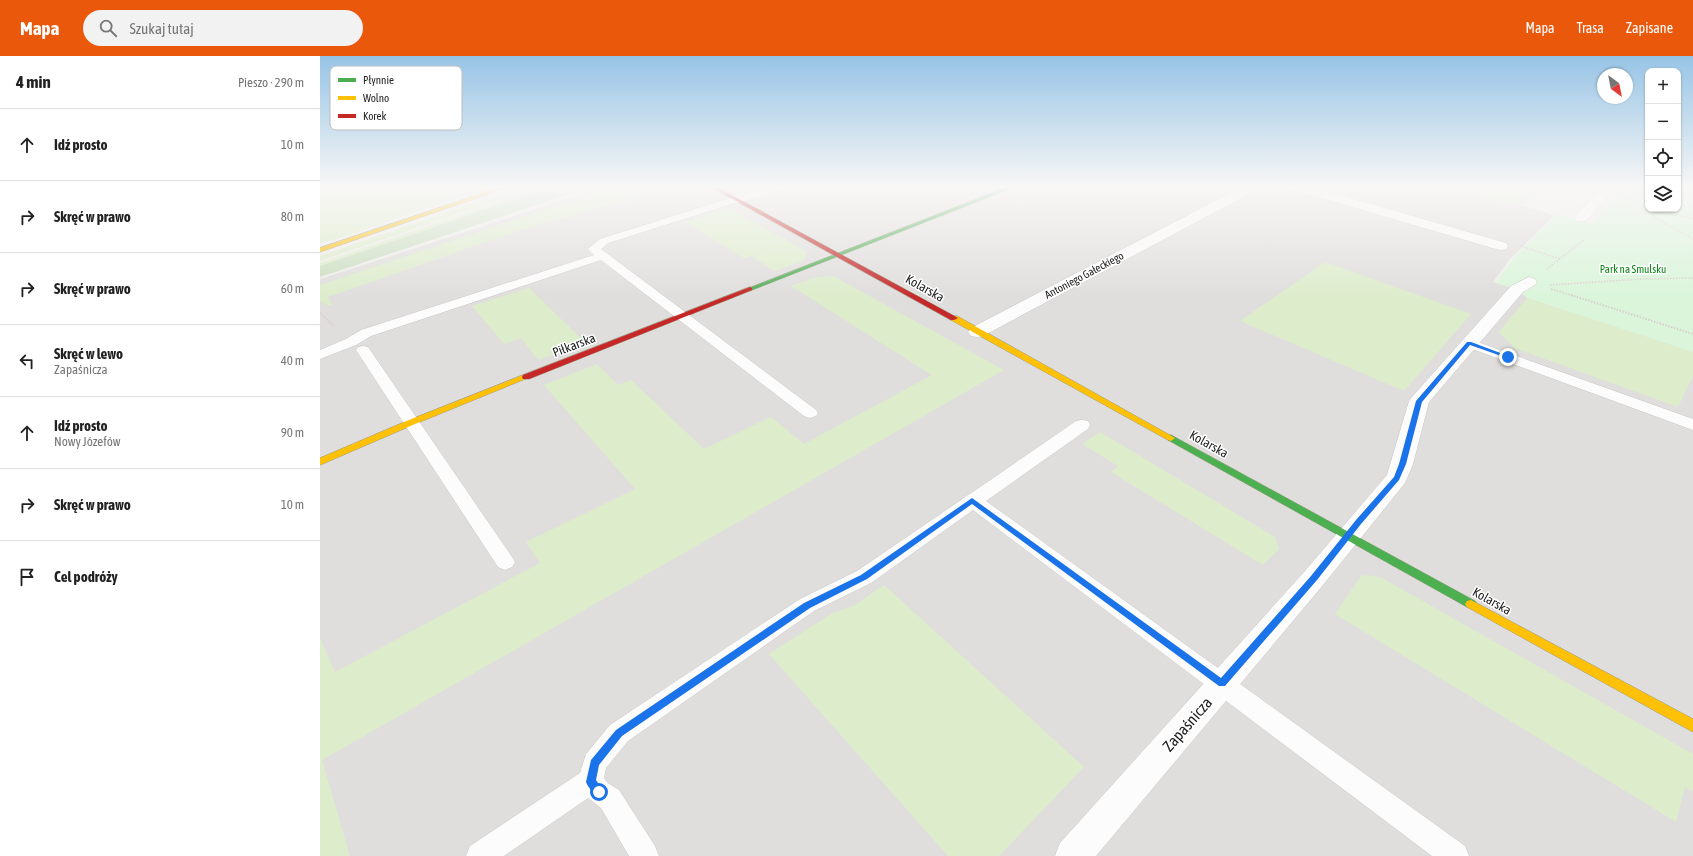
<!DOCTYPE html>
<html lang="pl">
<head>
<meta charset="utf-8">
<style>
	body { margin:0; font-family:"Asap Condensed",sans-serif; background:#f2f2f2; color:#222 }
	.controls { position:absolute; right:12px; top:12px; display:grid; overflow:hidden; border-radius:8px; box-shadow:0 1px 3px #0004 }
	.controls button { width:36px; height:36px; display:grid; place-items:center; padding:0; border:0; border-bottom:1px solid #e0e0e0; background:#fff; color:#222; font:20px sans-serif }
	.compass { position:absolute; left:1277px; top:12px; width:36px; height:36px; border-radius:50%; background:#fff; box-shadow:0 1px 3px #0004; rotate:148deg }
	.stop { position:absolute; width:12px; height:12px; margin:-9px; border:3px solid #1a73e8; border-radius:50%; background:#fff }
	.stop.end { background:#1a73e8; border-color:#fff; box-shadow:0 1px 4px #0008 }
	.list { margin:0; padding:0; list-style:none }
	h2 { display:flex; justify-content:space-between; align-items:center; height:52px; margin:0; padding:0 16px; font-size:17px }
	h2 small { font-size:13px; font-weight:400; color:#767676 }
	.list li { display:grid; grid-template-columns:26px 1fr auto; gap:12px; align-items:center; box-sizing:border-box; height:72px; padding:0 16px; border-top:1px solid #e0e0e0 }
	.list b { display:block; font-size:15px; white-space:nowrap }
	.list p { margin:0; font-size:13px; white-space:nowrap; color:#767676 }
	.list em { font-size:13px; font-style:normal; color:#767676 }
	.icon { flex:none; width:22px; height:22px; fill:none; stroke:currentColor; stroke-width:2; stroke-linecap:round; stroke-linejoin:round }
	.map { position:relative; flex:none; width:1373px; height:800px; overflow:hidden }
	header { display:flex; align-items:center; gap:24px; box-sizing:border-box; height:56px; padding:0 20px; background:#ea580c; color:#fff }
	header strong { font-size:19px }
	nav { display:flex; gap:22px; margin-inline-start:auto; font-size:14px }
	.search { width:280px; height:36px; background:#f2f2f2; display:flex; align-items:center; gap:10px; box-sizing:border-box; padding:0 14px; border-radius:22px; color:#767676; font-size:15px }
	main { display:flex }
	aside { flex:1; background:#fff }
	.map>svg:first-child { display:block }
	.residential { fill:#dfdedc }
	.grass { fill:#ddeccb }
	.forest { fill:#cbdec1 }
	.park { fill:#daf5da }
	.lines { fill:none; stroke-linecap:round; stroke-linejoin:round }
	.lane-casing { stroke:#c9c8c7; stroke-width:1 }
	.street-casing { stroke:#c9c8c7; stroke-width:1 }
	.fast-casing { stroke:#999a82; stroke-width:1 }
	.slow-casing { stroke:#999a82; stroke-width:1 }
	.jam-casing { stroke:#999a82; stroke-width:1 }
	.path-far1 { stroke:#dccecd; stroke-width:1.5; stroke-dasharray:1.5 1.5; stroke-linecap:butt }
	.path { stroke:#dccecd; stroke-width:2; stroke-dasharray:1.5 1.5; stroke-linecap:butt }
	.lane { fill:#fdfcfc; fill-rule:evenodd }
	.street { fill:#fdfcfc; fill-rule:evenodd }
	.fast { fill:#4caf50; fill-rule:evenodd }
	.slow { fill:#ffc107; fill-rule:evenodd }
	.jam { fill:#c62828; fill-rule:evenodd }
	.route { fill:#1a73e8 }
	.labels { text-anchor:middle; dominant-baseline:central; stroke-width:3; stroke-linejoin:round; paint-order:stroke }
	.far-park-label { font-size:11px; fill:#0c8416; stroke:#fff }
	.far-street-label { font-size:11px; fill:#222; stroke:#fff }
	.street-label { font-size:13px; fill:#222; stroke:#fff }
	.near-street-label { font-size:16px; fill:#222; stroke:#fff }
	.key { fill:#fff; stroke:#bdbdbd; stroke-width:1 }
	.key-label { font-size:11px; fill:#222 }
</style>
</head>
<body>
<header>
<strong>Mapa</strong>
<div class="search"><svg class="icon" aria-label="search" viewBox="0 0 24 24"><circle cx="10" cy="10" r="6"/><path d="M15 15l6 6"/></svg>Szukaj tutaj</div>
<nav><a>Mapa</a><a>Trasa</a><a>Zapisane</a></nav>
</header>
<main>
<aside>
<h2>4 min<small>Pieszo · 290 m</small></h2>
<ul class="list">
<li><svg class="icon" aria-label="ahead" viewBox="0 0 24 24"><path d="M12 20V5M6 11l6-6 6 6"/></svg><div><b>Idź prosto</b></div><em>10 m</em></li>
<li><svg class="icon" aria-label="right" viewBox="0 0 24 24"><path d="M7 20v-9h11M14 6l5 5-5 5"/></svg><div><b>Skręć w prawo</b></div><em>80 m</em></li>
<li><svg class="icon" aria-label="right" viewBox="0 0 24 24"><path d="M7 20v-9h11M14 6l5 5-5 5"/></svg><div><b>Skręć w prawo</b></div><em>60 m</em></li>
<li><svg class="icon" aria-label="left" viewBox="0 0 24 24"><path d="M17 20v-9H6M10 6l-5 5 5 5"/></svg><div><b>Skręć w lewo</b><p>Zapaśnicza</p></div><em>40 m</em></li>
<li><svg class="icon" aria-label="ahead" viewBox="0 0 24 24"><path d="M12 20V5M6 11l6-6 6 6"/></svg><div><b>Idź prosto</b><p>Nowy Józefów</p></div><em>90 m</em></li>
<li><svg class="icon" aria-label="right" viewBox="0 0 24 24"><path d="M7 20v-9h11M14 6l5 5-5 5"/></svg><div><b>Skręć w prawo</b></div><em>10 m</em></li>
<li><svg class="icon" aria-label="arrive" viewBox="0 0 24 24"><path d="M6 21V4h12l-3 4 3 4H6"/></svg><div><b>Cel podróży</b></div></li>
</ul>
</aside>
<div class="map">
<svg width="1373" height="800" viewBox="0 0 1373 800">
	<rect width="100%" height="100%" fill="#f0eeeb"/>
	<polygon class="residential" points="287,130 1126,130 1229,157 1233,160 1189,204 1173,226 1197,233 1373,296 1373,800 0,800 0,223"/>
	<g class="grass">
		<polygon points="24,130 162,130 141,137 145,139 17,183 0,187 0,134 3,136"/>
		<polygon points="202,130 220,130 0,205 0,200"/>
		<polygon points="225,130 269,130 0,220 0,207"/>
		<polygon points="295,130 299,130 306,135 324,130 354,130 195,176 8,241 13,250 7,249 0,245 0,229"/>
		<polygon points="1126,130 1227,130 1202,150"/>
		<polygon points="408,152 486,195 485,202 483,205 455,215 431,200 424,202 365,166"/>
		<polygon points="1005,206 1151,258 1084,335 920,265"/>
		<polygon points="513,220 684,314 2,704 30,800 0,800 0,582 15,616 220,507 206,486 315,433 224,329 277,308 298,329 311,324 384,393 451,361 484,388 612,319 471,230 496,221"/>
		<polygon points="209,232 266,287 218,304 201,282 184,288 152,250"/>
		<polygon points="1207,242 1373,296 1373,320 1358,351 1194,292 1179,276"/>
		<polygon points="780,376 955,481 959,493 943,509 791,416 798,410 762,388"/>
		<polygon points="1048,519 1062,522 1373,698 1373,736 1365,731 1356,766 1015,558 1041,520"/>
		<polygon points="564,529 764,711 679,800 628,800 449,598 511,558 535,549"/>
	</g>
	<polygon class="forest" points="235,130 274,130 0,221 0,210"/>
	<polygon class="park" points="1305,130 1328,130 1328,153 1358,153 1358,130 1373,130 1373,296 1207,242 1197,233 1176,227 1194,202 1237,158 1273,168"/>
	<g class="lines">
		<g class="lane-casing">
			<g id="lane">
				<polygon points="417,140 422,143 421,145 288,187 281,193 496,354 498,357 496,360 490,362 484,360 281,204 51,280 36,289 0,303 0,294 26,283 41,274 274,199 268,193 280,183"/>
				<polygon points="1149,283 1373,363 1373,374 1144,290 1142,287 1144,284"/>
				<polygon points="43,290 48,291 192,501 195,506 192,511 185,514 178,511 36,294 38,291"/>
				<polygon points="762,364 768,365 770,369 768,373 666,445 1145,790 1149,800 1112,800 653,454 551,527 494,555 308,685 286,712 284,722 288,727 299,734 335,790 339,800 309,800 281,752 268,742 184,800 146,800 150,790 260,717 266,698 290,669 480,543 537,515 644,442 646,440 650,438 756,365"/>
			</g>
		</g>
		<g class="street-casing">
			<g id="street">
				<polygon points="447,130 465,130 464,133 417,147 412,146 410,143 412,140"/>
				<polygon points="924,130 939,130 938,133 663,280 657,281 651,280 648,276 651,272"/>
				<polygon points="970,130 989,130 1186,187 1188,190 1186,193 1181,194 1176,193 971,133"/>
				<polygon points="1284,130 1297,130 1266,165 1261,166 1256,165 1254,162 1256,159"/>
				<polygon points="1209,221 1215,223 1217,226 1215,229 1203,236 1109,346 1093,408 1085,427 1003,529 776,800 735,800 740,787 985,515 1067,419 1089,345 1092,341 1191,230"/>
			</g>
		</g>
		<g class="fast-casing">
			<g id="fast">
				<polygon points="690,130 697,130 432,234 430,235 427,233"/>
				<polygon points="851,379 1155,545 1157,548 1155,551 1151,552 1147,551 848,384 847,382 848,380"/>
			</g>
		</g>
		<g class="slow-casing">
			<g id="slow">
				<polygon points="184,130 191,130 0,196 0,192"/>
				<polygon points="631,260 637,260 855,382 851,385 848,384 631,264"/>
				<polygon points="203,319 209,319 210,321 95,368 0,409 0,402 89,364"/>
				<polygon points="1151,544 1373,663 1373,676 1147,551 1145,548 1147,545"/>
			</g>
		</g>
		<g class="jam-casing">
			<g id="jam">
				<polygon points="389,130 395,130 638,262 634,264 631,264"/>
				<polygon points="430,231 432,232 432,234 209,323 203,323 202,321 203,319"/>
			</g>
		</g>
		<g class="path-far1">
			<polyline points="1308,141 1342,166 1373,183"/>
			<polyline points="1328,155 1373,162"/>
			<polyline points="1201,190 1240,203"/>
			<polyline points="1227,213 1265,183"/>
			<polyline points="1230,229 1322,223 1373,222"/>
			<polyline points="1231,233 1254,240"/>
		</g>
		<g class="path">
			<polyline points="1251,239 1373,278"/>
			<polyline points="0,257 14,270"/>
		</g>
		<use href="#lane" class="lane"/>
		<use href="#street" class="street"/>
		<use href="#fast" class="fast"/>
		<use href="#slow" class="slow"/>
		<use href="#jam" class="jam"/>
	</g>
	<linearGradient id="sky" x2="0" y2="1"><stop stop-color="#97c4e6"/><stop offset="0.54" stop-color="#f8f7f6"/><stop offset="1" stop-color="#f8f7f6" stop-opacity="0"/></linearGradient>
	<rect width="1373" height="242" fill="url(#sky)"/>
	<path class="route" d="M1147 286H1151L1191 301 1187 302 1150 289 1102 346 1086 408 1079 424 1041 468 997 524 905 630H899L652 448 547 523 490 552 302 680 279 709 276 724 284 736 282 739 279 740C273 738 268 731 266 726L271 704 296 674 484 547 541 519 652 442 901 622 991 520 1036 464 1074 421 1079 408 1096 345Z"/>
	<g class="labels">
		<g class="far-park-label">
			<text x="1313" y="213">Park na Smulsku</text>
		</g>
		<g class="far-street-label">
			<text transform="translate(764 219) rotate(-28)">Antoniego Gałeckiego</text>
		</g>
		<g class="street-label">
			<text transform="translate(605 232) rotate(29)">Kolarska</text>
			<text transform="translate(254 289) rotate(-21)">Piłkarska</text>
			<text transform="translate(889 388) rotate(29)">Kolarska</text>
			<text transform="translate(1172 545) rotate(29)">Kolarska</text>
		</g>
		<g class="near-street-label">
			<text transform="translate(867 668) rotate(-49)">Zapaśnicza</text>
		</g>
	</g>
	<rect x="10" y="10" width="132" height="64" rx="6" class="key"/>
	<rect x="18" y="22" width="18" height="4" fill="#4caf50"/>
	<rect x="18" y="40" width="18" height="4" fill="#ffc107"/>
	<rect x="18" y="58" width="18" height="4" fill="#c62828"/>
	<g class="key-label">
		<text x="43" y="28">Płynnie</text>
		<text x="43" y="46">Wolno</text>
		<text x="43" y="64">Korek</text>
	</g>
</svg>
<div class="controls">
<button>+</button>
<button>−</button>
<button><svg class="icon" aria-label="locate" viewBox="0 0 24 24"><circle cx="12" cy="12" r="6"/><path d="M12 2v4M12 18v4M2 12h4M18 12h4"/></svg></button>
<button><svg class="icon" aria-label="layers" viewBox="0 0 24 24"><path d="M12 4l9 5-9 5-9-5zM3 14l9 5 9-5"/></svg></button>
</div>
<svg class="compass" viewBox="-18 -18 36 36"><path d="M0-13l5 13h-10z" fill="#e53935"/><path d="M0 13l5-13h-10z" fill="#767676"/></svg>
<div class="stop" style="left:279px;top:736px"></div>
<div class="stop end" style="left:1188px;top:301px"></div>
</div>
</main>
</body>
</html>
